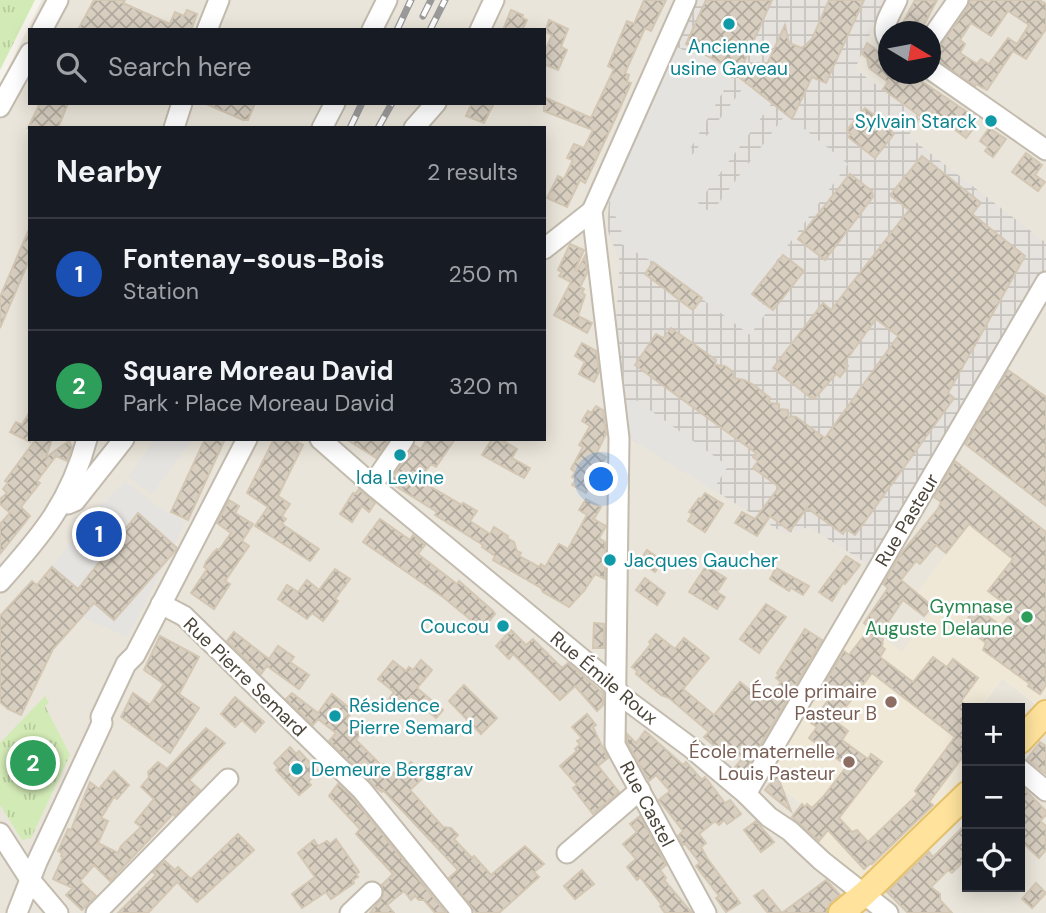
<!DOCTYPE html>
<html lang="en">
<head>
<meta charset="utf-8">
<style>
	body { margin:0; font-family:"DM Sans",sans-serif; background:#242831; color:#f1f3f6 }
	.controls { position:absolute; right:21px; bottom:21px; display:grid; overflow:hidden; border-radius:0px; box-shadow:0 4px 18px #0003 }
	.controls button { width:63px; height:63px; display:grid; place-items:center; padding:0; border:0; border-bottom:2px solid #363941; background:#171b24; color:#f1f3f6; font:35px sans-serif }
	.compass { position:absolute; left:878px; top:21px; width:63px; height:63px; border-radius:50%; background:#171b24; box-shadow:0 4px 18px #0003; rotate:100deg }
	.you { position:absolute; left:602px; top:480px; width:24px; height:24px; margin:-18px; border:5px solid #fff; border-radius:50%; background:#1a73e8; box-shadow:0 0 0 10px #1a73e833 }
	.badge { display:grid; place-items:center; width:46px; height:46px; border-radius:50%; background:#fc3f1d; color:#fff; font-size:23px; font-weight:700 }
	.pin { position:absolute; translate:-50% -50%; border:4px solid #fff; box-shadow:0 2px 7px #0006 }
	.list { margin:0; padding:0; list-style:none }
	h2 { display:flex; justify-content:space-between; align-items:center; height:91px; margin:0; padding:0 28px; font-size:30px }
	h2 small { font-size:23px; font-weight:400; color:#9ea1a6 }
	.list li { display:grid; grid-template-columns:46px 1fr auto; gap:21px; align-items:center; box-sizing:border-box; height:112px; padding:0 28px; border-top:2px solid #363941 }
	.list b { display:block; font-size:26px; white-space:nowrap }
	.list p { margin:0; font-size:23px; white-space:nowrap; color:#9ea1a6 }
	.list em { font-size:23px; font-style:normal; color:#9ea1a6 }
	.icon { flex:none; width:38px; height:38px; fill:none; stroke:currentColor; stroke-width:2; stroke-linecap:round; stroke-linejoin:round }
	.map { position:relative; flex:none; width:1046px; height:913px; overflow:hidden }
	.search { position:absolute; background:#171b24; box-shadow:0 4px 18px #0003; left:28px; top:28px; width:518px; height:77px; display:flex; align-items:center; gap:18px; box-sizing:border-box; padding:0 24px; border-radius:0px; color:#9ea1a6; font-size:26px }
	.panel { position:absolute; background:#171b24; box-shadow:0 4px 18px #0003; left:28px; top:126px; width:518px; height:315px; border-radius:0px }
	.map>svg:first-child { display:block }
	.residential { fill:#eae5da; fill-rule:evenodd }
	.industrial { fill:url(#industrial-grid) }
	.education { fill:#efe8d6 }
	.park { fill:url(#park-tufts) }
	.parking { fill:#e5e3e0 }
	.building { fill:url(#building-cross-hatch); stroke:#d3c7b4; stroke-width:2; fill-rule:evenodd }
	.lines { fill:none; stroke-linecap:round; stroke-linejoin:round }
	.minor-casing { stroke:#c2bbae; stroke-width:23 }
	.major-casing { stroke:#e6c16a; stroke-width:28 }
	.minor { stroke:#fff; stroke-width:19 }
	.major { stroke:#ffe39c; stroke-width:24 }
	.rail-casing { stroke:#9a9a9a; stroke-width:7 }
	.rail { stroke:#fff; stroke-width:4.5; stroke-dasharray:13; stroke-linecap:butt }
	.culture-dot { fill:#0f9aa8; stroke:#fff; stroke-width:2.5 }
	.leisure-dot { fill:#2e9e5b; stroke:#fff; stroke-width:2.5 }
	.education-dot { fill:#8d6e63; stroke:#fff; stroke-width:2.5 }
	.labels { text-anchor:middle; dominant-baseline:central; stroke-width:5; stroke-linejoin:round; paint-order:stroke }
	.culture-label { font-size:19px; fill:#0d838f; stroke:#fff; text-anchor:start }
	.street-label { font-size:19px; fill:#4b4439; stroke:#fff }
	.leisure-label { font-size:19px; fill:#27864d; stroke:#fff; text-anchor:end }
	.education-label { font-size:19px; fill:#785e54; stroke:#fff; text-anchor:end }
</style>
</head>
<body>
<div class="map">
<svg width="1046" height="913" viewBox="0 0 1046 913">
	<defs>
		<pattern id="industrial-grid" width="8" height="8" patternUnits="userSpaceOnUse" patternTransform="scale(1.75)"><rect width="8" height="8" fill="#e6e2dd"/><path d="M0 4h8M4 0v8" fill="none" stroke="#c7c3be"/></pattern>
		<pattern id="park-tufts" width="24" height="20" patternUnits="userSpaceOnUse" patternTransform="scale(1.75)"><rect width="24" height="20" fill="#d2eab5"/><path d="M3 7l-1-3M5 7V3M7 7l1-3M15 17l-1-3M17 17v-4M19 17l1-3" fill="none" stroke="#b6ca9c"/></pattern>
		<pattern id="building-cross-hatch" width="8" height="8" patternUnits="userSpaceOnUse" patternTransform="scale(1.75)"><rect width="8" height="8" fill="#d8cfc1"/><path d="M0 0l8 8M0 8l8-8" fill="none" stroke="#b1aa9e"/></pattern>
	</defs>
	<rect width="100%" height="100%" fill="#f6f3ec"/>
	<path class="residential" d="M42 0H1046V585L917 593 935 608 902 653 859 620 767 776 831 827 870 877 967 779V887H1020V708H989L983 704 1002 678 1037 705 1046 694V913H0V84ZM30 30H544V103H30ZM888 32H930V74H888ZM30 128H544V439H30Z"/>
	<polygon class="industrial" points="698,0 885,0 855,69 921,118 908,136 1046,243 1046,267 869,565 809,527 785,534 631,439 616,319 620,261 607,229 609,200"/>
	<polygon class="education" points="969,524 1046,585 1046,694 1038,705 1002,678 983,703 989,708 967,708 967,779 870,877 858,878 817,843 830,826 767,776 859,619 902,652 935,608 917,593"/>
	<g class="park">
		<polygon points="0,0 35,0 0,70"/>
		<polygon points="45,696 49,703 45,706 70,755 31,838 22,840 0,805 0,743"/>
	</g>
	<g class="parking">
		<polygon points="688,45 735,71 686,156 689,159 747,83 772,103 698,203 711,213 786,114 848,164 751,295 769,309 750,335 653,262 618,242 622,233 609,200 677,47 685,51"/>
		<polygon points="626,400 636,400 728,466 713,490 631,439"/>
		<polygon points="155,439 193,439 152,494 128,477"/>
		<polygon points="125,481 157,506 185,522 128,637 82,617 93,603 52,567 95,511"/>
	</g>
	<g class="building">
		<polygon points="94,0 125,0 123,3 170,24 175,12 184,16 187,10 197,14 191,30 78,30"/>
		<polygon points="644,0 666,0 651,31 645,28 625,73 629,75 627,82 631,83 616,117 585,183 580,180 567,207 547,198 558,176 564,179 573,160 567,158 574,144 584,148 593,130 544,111 544,97 591,118 614,69 608,66 616,47 627,21 634,24"/>
		<polygon points="706,0 772,0 744,62 764,71 785,25 789,43 802,48 812,39 829,0 864,0 826,83 812,77 792,119 735,74 736,72 686,44"/>
		<polygon points="915,0 937,0 920,32 898,32"/>
		<path d="M970 0H1039L1046 4V29L1026 59 1013 51 987 90 976 84 975 86 932 57 968 7ZM1008 11 1029 25 1017 44 1008 38 989 64 981 59 977 64 960 53 965 44 960 40 971 23 991 36Z"/>
		<polygon points="511,10 523,15 522,18 527,20 522,30 503,30"/>
		<polygon points="549,20 568,29 561,47 567,50 558,70 544,64 544,54 552,35 545,32"/>
		<polygon points="867,43 888,58 888,74 911,74 970,114 964,122 973,129 966,138 932,112 925,120 883,89 888,82 869,68 867,58 862,54"/>
		<polygon points="40,103 68,103 58,128 28,128"/>
		<polygon points="204,103 255,103 248,120 243,120"/>
		<polygon points="472,103 494,103 484,123 466,116"/>
		<polygon points="865,108 893,129 891,132 894,134 875,158 848,137 851,134 847,130"/>
		<polygon points="989,128 1006,139 993,157 985,151 988,147 980,141"/>
		<polygon points="1026,153 1042,165 1035,175 1045,182 1038,191 1012,172"/>
		<polygon points="922,156 981,203 972,214 1025,256 948,393 954,398 855,535 846,529 843,534 807,508 790,531 770,516 757,536 735,523 742,512 755,519 779,487 753,468 758,461 753,457 756,453 635,365 656,334 663,338 671,328 716,360 715,365 725,366 733,372 733,378 744,380 754,385 770,398 769,403 779,404 779,409 788,410 788,416 796,417 825,438 898,336 876,319 844,363 848,366 840,377 836,374 815,398 811,398 773,368 823,303 831,310 909,210 890,195"/>
		<polygon points="850,174 872,191 873,197 825,260 798,239"/>
		<polygon points="30,227 30,258 0,328 0,297"/>
		<polygon points="570,244 584,250 575,270 577,271 585,256 587,273 580,287 584,289 582,293 585,295 578,316 592,323 587,333 554,315 571,282 559,276 562,272 558,270"/>
		<polygon points="783,255 804,271 773,310 752,294"/>
		<polygon points="653,262 702,298 693,310 645,274"/>
		<polygon points="582,343 596,351 599,372 594,382 579,374 585,362 575,356"/>
		<polygon points="1008,370 1046,397 1046,506 965,444"/>
		<polygon points="596,406 603,410 606,434 597,452 606,457 586,493 572,485 576,479 572,477 575,472 571,469 583,447 579,445 590,426 582,421 588,411 591,413"/>
		<polygon points="30,411 30,442 10,432 16,422 22,425"/>
		<polygon points="36,439 52,439 46,457 69,441 72,447 67,461 56,456 37,481 40,483 21,507 30,516 0,554 0,524 10,513 0,504 0,499 7,493 3,489 8,483 5,481"/>
		<polygon points="205,439 225,439 188,520 171,512"/>
		<polygon points="274,439 292,439 303,445 278,496 290,504 282,516 286,519 282,524 319,549 310,561 255,526 268,507 247,493"/>
		<polygon points="346,439 389,439 376,458"/>
		<polygon points="427,439 455,439 436,467 431,464 419,480 462,505 463,503 477,511 470,521 490,534 494,527 508,536 507,538 514,542 517,551 521,553 519,556 539,567 541,564 545,567 559,544 568,549 587,515 579,510 586,499 601,507 594,519 592,518 606,526 599,538 605,542 605,579 595,574 584,591 569,607 543,592 541,588 493,560 495,556 482,547 483,545 435,515 437,512 389,482 414,445 421,449"/>
		<polygon points="492,439 500,439 517,449 512,458 530,468 524,478 482,455"/>
		<path d="M955 461 1046 532V685L1040 694 1028 686 1030 684 983 650 986 643 963 625 976 607 1001 626 1013 610 988 591 1013 559 969 524 946 553 936 545 920 564 916 561 901 580 932 606 924 616 903 600 884 628 882 647 885 649 880 657 913 682 933 657 947 667 953 659 978 678 961 701 967 706V751L929 802 933 805 872 864 871 863 864 869 828 830 819 841 792 817 802 804 805 807 807 804 812 808 823 797 847 766 809 738 817 727 811 723 832 695 822 688 844 651 849 655 870 628 864 623 888 588 883 584 903 551 938 509 941 502 934 497ZM872 673 955 737 915 791 918 794 868 842 857 830 852 832 839 818 882 762 871 754 868 759 842 740 848 731 835 721Z"/>
		<polygon points="359,489 375,503 369,512 362,506 352,522 340,514 353,493 355,494"/>
		<polygon points="705,493 723,504 705,532 688,521 692,514 689,512 699,498 701,499"/>
		<polygon points="229,500 239,506 235,513 253,524 242,541 249,546 225,581 230,584 214,609 191,593 207,569 204,567 206,562 213,553 217,549 219,550 231,533 217,523"/>
		<polygon points="138,513 177,548 176,550 114,620 94,603 53,649 21,715 8,709 0,702 0,616 32,581 37,585 52,567 78,589"/>
		<polygon points="380,519 410,540 413,535 425,545 418,554 457,584 459,581 493,611 495,614 482,630 477,634 468,627 471,620 443,597 363,542"/>
		<polygon points="647,550 663,561 655,572 639,562"/>
		<polygon points="846,556 860,565 845,584 843,583 832,601 819,592"/>
		<polygon points="706,566 726,578 717,592 725,597 717,609 689,592"/>
		<polygon points="776,568 809,586 803,595 791,588 789,591 770,579"/>
		<polygon points="335,569 350,579 335,599 338,601 323,621 312,613 307,619 278,599 287,585 298,592 307,580 319,590"/>
		<polygon points="645,578 665,593 657,605 636,590"/>
		<polygon points="766,604 786,617 759,653 740,639"/>
		<polygon points="594,623 604,624 604,648 593,648"/>
		<polygon points="805,629 822,640 743,775 734,768 743,758 723,743 718,749 704,737 709,732 669,698 661,695 636,674 637,671 632,667 651,644 649,642 656,634 675,649 684,638 709,658 683,689 714,715 740,682 765,702 781,682 776,678 779,675 777,673"/>
		<polygon points="511,630 526,645 533,639 562,668 568,663 603,693 603,705 597,711 575,686 560,700 513,654 509,659 496,646"/>
		<polygon points="234,632 269,659 278,646 294,657 290,662 309,675 299,689 267,666 261,674 227,641"/>
		<polygon points="160,636 199,657 179,694 199,708 170,753 121,717 133,693 150,705 164,684 144,670"/>
		<polygon points="421,660 432,670 417,688 443,710 436,718 411,696 400,710 388,700 394,692 378,679 393,661 406,671 409,667 413,670"/>
		<polygon points="464,685 497,718 481,734 449,701"/>
		<polygon points="292,693 318,713 332,694 353,711 347,718 356,725 353,728 360,734 356,740 382,766 384,764 397,776 411,762 425,776 410,790 443,827 451,828 458,835 454,839 472,858 474,856 491,875 525,846 544,864 534,872 539,877 499,913 476,913 449,878 458,870 383,790 382,792 374,786 329,741 336,733 318,719 313,725 286,699"/>
		<polygon points="235,697 264,722 255,732 242,720 235,727 221,714"/>
		<polygon points="587,714 596,725 593,727 596,734 608,758 598,766 619,792 593,814 573,788 577,785 560,766 577,751 575,749 580,744 577,741 582,738 572,727"/>
		<polygon points="206,728 225,743 189,780 200,790 175,816 173,814 110,881 94,865 80,881 96,896 82,910 66,895 73,888 53,879 63,857 61,856 62,853 58,851 68,829 71,830 90,782 99,789 114,771 129,785 117,799 114,797 101,818 108,821 98,843 118,853 121,846 141,827 135,822 154,799 141,787 149,777 148,772 158,762 167,769"/>
		<polygon points="645,731 683,765 686,762 702,780 705,777 725,803 730,800 741,814 727,824 724,820 719,825 715,821 699,834 706,843 701,847 707,858 740,903 726,912 716,898 719,896 696,866 700,863 685,844 683,845 678,836 683,831 659,800 670,791 656,775 649,781 627,742 627,734 636,743"/>
		<polygon points="1040,742 1046,746 1046,774 1027,759"/>
		<polygon points="290,747 296,754 299,751 318,771 308,782 311,785 299,795 276,770 278,768 274,763"/>
		<polygon points="777,775 791,811 765,790"/>
		<polygon points="338,784 353,798 446,913 435,913 424,900 419,900 415,896 411,900 404,891 387,905 394,913 370,913 383,896 382,885 393,874 356,834 360,829 329,796"/>
		<polygon points="1020,785 1046,811 1046,815 1040,821 1046,826 1046,850 1039,858 1020,840"/>
		<polygon points="640,816 666,865 660,870 666,878 664,880 692,913 665,913 660,906 662,905 640,877 637,880 627,867 636,859 623,844 637,832 630,824"/>
		<polygon points="756,821 774,842 761,852 744,830"/>
		<polygon points="967,823 967,858 952,873 948,870 931,887 940,894 940,900 952,913 908,913 887,892 929,852 933,857"/>
		<polygon points="238,834 254,850 197,902 177,882 148,913 118,913 156,875 153,872 165,861 175,870 178,867 191,879"/>
		<polygon points="336,839 359,872 356,874 358,877 353,880 354,883 331,899 326,892 302,908 292,894 315,877 298,853 314,840 318,846 327,841 330,844"/>
		<polygon points="582,870 594,884 575,899 564,886"/>
		<polygon points="826,880 840,895 831,902 826,913 782,913"/>
		<polygon points="1036,883 1046,893 1032,908 1022,899"/>
		<polygon points="763,890 782,913 768,913 754,896"/>
	</g>
	<g class="lines">
		<g class="minor-casing">
			<g id="minor">
				<polyline points="686,0 592,211 619,438 615,745 706,913"/>
				<polyline points="42,30 58,0"/>
				<polyline points="207,30 219,0"/>
				<polyline points="372,30 387,0"/>
				<polyline points="480,30 494,0"/>
				<path d="M888 40C880 27 891 13 897 0"/>
				<polyline points="930,40 958,0"/>
				<polyline points="930,69 1046,150"/>
				<polyline points="0,107 30,53"/>
				<polyline points="174,128 182,103"/>
				<polyline points="322,128 335,103"/>
				<polyline points="414,128 436,103"/>
				<polyline points="544,249 592,211"/>
				<polyline points="320,439 377,489 609,681 624,698 690,747 746,794 769,817 790,831 822,861 888,913"/>
				<polyline points="373,484 404,439"/>
				<polyline points="68,504 75,501 124,439"/>
				<path d="M0 582C42 535 70 502 87 439"/>
				<polyline points="161,604 184,616 362,790 462,913"/>
				<polyline points="1020,769 1046,791"/>
				<polyline points="746,794 1046,282"/>
				<polyline points="0,833 31,881 58,913"/>
				<polyline points="567,853 640,790"/>
				<polyline points="17,913 37,862 97,734 102,723 101,717 126,664 135,655 247,439"/>
				<polyline points="96,913 228,779"/>
				<polyline points="350,913 372,892"/>
			</g>
		</g>
		<g class="major-casing">
			<g id="major">
				<polyline points="1020,741 1046,713"/>
				<polyline points="841,913 864,894 967,794"/>
			</g>
		</g>
		<use href="#minor" class="minor"/>
		<use href="#major" class="major"/>
		<g class="rail-casing">
			<g id="rail">
				<polyline points="423,16 431,0"/>
				<polyline points="397,30 411,0"/>
				<polyline points="430,30 445,0"/>
				<polyline points="350,128 362,103"/>
				<polyline points="378,128 392,103"/>
			</g>
		</g>
		<use href="#rail" class="rail"/>
	</g>
	<g class="culture-dot">
		<circle cx="729" cy="24" r="7"/>
		<circle cx="991" cy="121" r="7"/>
		<circle cx="400" cy="455" r="7"/>
		<circle cx="610" cy="560" r="7"/>
		<circle cx="503" cy="626" r="7"/>
		<circle cx="335" cy="716" r="7"/>
		<circle cx="297" cy="769" r="7"/>
	</g>
	<circle class="leisure-dot" cx="1027" cy="617" r="7"/>
	<g class="education-dot">
		<circle cx="891" cy="702" r="7"/>
		<circle cx="849" cy="762" r="7"/>
	</g>
	<g class="labels">
		<g class="culture-label">
			<text x="729" y="46" text-anchor="middle">Ancienne<tspan x="729" dy="22">usine Gaveau</tspan></text>
			<text x="977" y="121" text-anchor="end">Sylvain Starck</text>
			<text x="400" y="477" text-anchor="middle">Ida Levine</text>
			<text x="624" y="560">Jacques Gaucher</text>
			<text x="489" y="626" text-anchor="end">Coucou</text>
			<text x="349" y="705">Résidence<tspan x="349" dy="22">Pierre Semard</tspan></text>
			<text x="311" y="769">Demeure Berggrav</text>
		</g>
		<g class="street-label">
			<text transform="translate(907 520) rotate(-59)">Rue Pasteur</text>
			<text transform="translate(245 677) rotate(44)">Rue Pierre Semard</text>
			<text transform="translate(604 678) rotate(40)">Rue Émile Roux</text>
			<text transform="translate(647 804) rotate(62)">Rue Castel</text>
		</g>
		<g class="leisure-label">
			<text x="1013" y="606">Gymnase<tspan x="1013" dy="22">Auguste Delaune</tspan></text>
		</g>
		<g class="education-label">
			<text x="877" y="691">École primaire<tspan x="877" dy="22">Pasteur B</tspan></text>
			<text x="835" y="751">École maternelle<tspan x="835" dy="22">Louis Pasteur</tspan></text>
		</g>
	</g>
</svg>
<div class="controls">
<button>+</button>
<button>−</button>
<button><svg class="icon" aria-label="locate" viewBox="0 0 24 24"><circle cx="12" cy="12" r="6"/><path d="M12 2v4M12 18v4M2 12h4M18 12h4"/></svg></button>
</div>
<svg class="compass" viewBox="-18 -18 36 36"><path d="M0-13l5 13h-10z" fill="#e53935"/><path d="M0 13l5-13h-10z" fill="#9ea1a6"/></svg>
<div class="you"></div>
<div class="pin badge" style="left:99px;top:534px;background:#1a4fb4">1</div>
<div class="pin badge" style="left:33px;top:763px;background:#2e9e5b">2</div>
<div class="search"><svg class="icon" aria-label="search" viewBox="0 0 24 24"><circle cx="10" cy="10" r="6"/><path d="M15 15l6 6"/></svg>Search here</div>
<section class="panel">
<h2>Nearby<small>2 results</small></h2>
<ul class="list">
<li><span class="badge" style="background:#1a4fb4">1</span><div><b>Fontenay-sous-Bois</b><p>Station</p></div><em>250 m</em></li>
<li><span class="badge" style="background:#2e9e5b">2</span><div><b>Square Moreau David</b><p>Park · Place Moreau David</p></div><em>320 m</em></li>
</ul>
</section>
</div>
</body>
</html>
